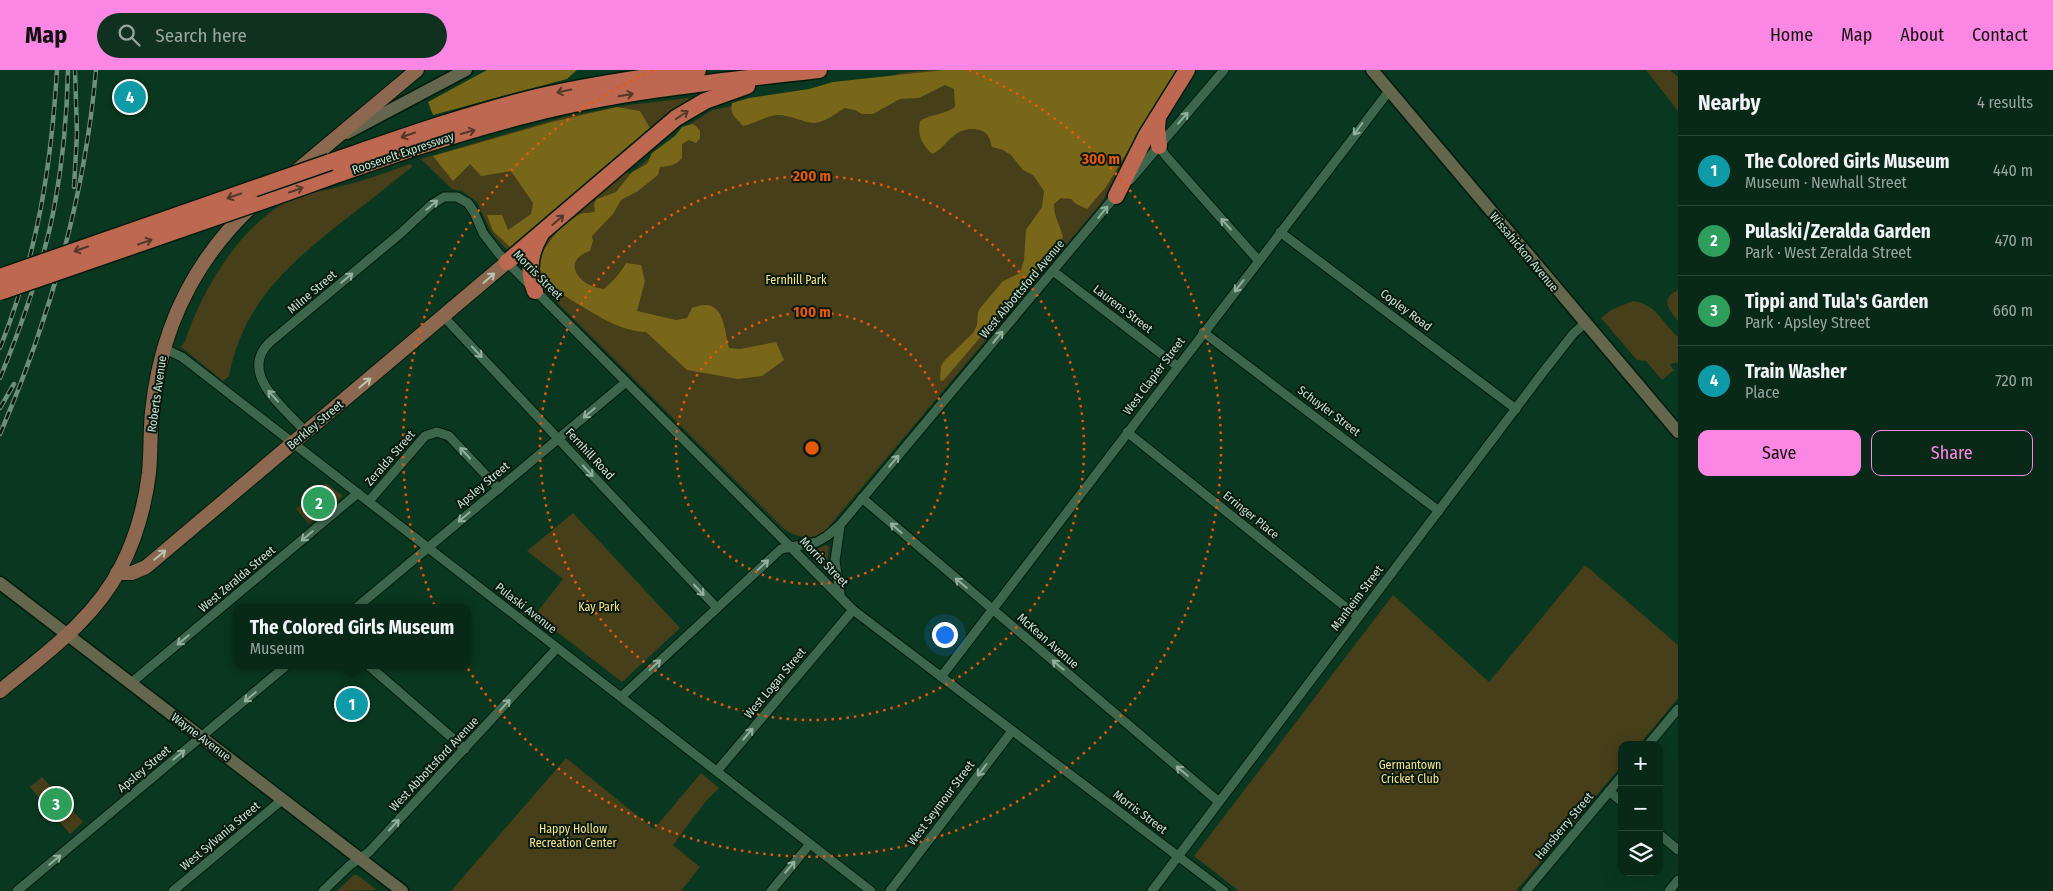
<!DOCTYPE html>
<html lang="en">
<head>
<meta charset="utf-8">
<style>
	body { margin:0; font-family:"Fira Sans Condensed",sans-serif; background:#113120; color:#f1f3f6 }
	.controls { position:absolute; right:15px; bottom:15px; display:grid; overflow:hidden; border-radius:10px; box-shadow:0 5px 20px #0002 }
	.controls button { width:45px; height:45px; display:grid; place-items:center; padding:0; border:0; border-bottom:1px solid #294536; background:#082917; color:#f1f3f6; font:25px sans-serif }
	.you { position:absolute; left:944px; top:564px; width:18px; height:18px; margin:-12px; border:4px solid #fff; border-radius:50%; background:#1a73e8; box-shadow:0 0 0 8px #1a73e833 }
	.badge { display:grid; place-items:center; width:32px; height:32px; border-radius:50%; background:#fc86e3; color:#fff; font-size:16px; font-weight:700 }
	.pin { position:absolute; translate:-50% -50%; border:2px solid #fff; box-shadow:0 1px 5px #0006 }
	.popup { position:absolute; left:233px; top:534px; width:238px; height:65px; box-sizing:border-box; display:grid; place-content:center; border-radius:10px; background:#082917; filter:drop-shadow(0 1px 4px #0005); font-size:16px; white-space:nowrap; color:#98a6a1 }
	.popup b { font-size:19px; color:#f1f3f6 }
	.popup::after { content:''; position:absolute; left:50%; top:100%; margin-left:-10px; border:10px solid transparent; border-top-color:#082917 }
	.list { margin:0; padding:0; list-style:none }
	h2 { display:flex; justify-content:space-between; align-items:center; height:65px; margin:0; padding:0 20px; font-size:21px }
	h2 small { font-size:16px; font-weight:400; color:#98a6a1 }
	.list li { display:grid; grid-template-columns:32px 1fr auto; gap:15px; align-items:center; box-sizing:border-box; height:70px; padding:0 20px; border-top:1px solid #294536 }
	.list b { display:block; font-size:19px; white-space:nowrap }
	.list p { margin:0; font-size:16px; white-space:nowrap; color:#98a6a1 }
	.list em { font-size:16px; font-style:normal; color:#98a6a1 }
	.actions { display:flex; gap:10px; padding:15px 20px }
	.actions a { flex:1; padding:11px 0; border:1px solid #fc86e3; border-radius:10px; text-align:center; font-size:18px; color:#fc86e3 }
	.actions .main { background:#fc86e3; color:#111 }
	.icon { flex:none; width:28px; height:28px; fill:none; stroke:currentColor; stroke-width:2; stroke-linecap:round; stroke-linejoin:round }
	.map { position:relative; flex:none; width:1678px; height:821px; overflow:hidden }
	header { display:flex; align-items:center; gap:30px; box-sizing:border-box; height:70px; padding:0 25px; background:#fc86e3; color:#111 }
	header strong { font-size:24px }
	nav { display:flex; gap:28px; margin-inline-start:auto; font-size:18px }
	.search { width:350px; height:45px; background:#113120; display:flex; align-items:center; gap:12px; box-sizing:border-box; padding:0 18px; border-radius:28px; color:#98a6a1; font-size:19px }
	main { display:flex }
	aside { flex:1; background:#082917 }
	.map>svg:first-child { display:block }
	.green { fill:#473e1a }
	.forest { fill:#786719 }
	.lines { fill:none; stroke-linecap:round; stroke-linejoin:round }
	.street-casing { stroke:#001c0b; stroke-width:11 }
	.secondary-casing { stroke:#001c0b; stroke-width:15 }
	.primary-casing { stroke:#001c0b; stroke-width:16 }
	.highway-casing { stroke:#001c0b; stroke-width:19 }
	.street { stroke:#3d674d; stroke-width:9 }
	.secondary { stroke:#64674e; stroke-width:12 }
	.primary { stroke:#8b684f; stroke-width:14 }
	.highway { stroke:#bf6851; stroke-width:16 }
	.rail-casing { stroke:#6d8e7b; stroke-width:4.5 }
	.rail { stroke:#081a0f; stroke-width:2.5; stroke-dasharray:8; stroke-linecap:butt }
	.highway-bridge-casing { stroke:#001c0b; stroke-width:19; stroke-linecap:butt }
	.highway-bridge { stroke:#bf6851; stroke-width:16 }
	.oneway { stroke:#513929 }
	.oneway2 { stroke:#92b09c }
	.oneway3 { stroke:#bac3b0 }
	.ring { fill:none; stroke:#e8590c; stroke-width:2.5; stroke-dasharray:2.5 5 }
	.labels { text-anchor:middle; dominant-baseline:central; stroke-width:4; stroke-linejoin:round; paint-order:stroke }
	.street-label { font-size:12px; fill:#cae1d1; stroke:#081a0f }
	.park-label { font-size:12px; fill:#fae389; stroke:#081a0f }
	.centre { fill:#e8590c; stroke:#081a0f; stroke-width:2.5 }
	.ring-label { font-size:15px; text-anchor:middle; font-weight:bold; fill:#e8590c; stroke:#081a0f; stroke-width:4; stroke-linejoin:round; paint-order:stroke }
</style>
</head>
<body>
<header>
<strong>Map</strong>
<div class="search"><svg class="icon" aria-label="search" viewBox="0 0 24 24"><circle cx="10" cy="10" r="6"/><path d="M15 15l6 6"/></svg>Search here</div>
<nav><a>Home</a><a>Map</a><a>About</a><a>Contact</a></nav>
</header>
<main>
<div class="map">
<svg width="1678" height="821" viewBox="0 0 1678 821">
	<rect width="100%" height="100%" fill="#0a371f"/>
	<g class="green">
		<path d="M930 0H1180L1102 132 826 460C813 471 797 468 784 459L541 216 535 202 544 171 626 101 631 104 684 58 712 40 811 20 892 6 899 3Z"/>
		<polygon points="1646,0 1670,0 1678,7 1678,41"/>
		<polygon points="696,27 509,182 492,164 477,132 462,121 452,119 421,89 564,47 629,35"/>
		<path d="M410 94 413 96C388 116 363 136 338 155 285 197 242 237 229 306L223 311 181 277 185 271C202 220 240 155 290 130 304 123 323 121 338 117 362 111 386 103 410 94Z"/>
		<path d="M1678 220V251C1668 239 1660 229 1678 220Z"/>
		<path d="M1633 231C1659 236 1660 251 1678 267V293H1673L1670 295 1674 300 1662 310 1646 291 1637 290 1601 248 1611 240Z"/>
		<polygon points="326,413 343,426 309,454 296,439"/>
		<polygon points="573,443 680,558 622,612 535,545 563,509 527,481"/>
		<polygon points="826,475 829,477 826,501 808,482"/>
		<polygon points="1585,495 1678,575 1678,628 1639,675 1622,675 1622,695 1516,821 1239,821 1194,786 1393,525 1489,612"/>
		<polygon points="566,688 654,759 701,703 719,718 706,731 673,775 700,797 681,821 451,821"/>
		<polygon points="42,707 83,752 70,764 30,717"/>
		<polygon points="354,805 357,805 377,820 337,821"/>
	</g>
	<g class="forest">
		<polygon points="487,0 577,0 567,9 433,45 428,32"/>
		<path d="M944 0H1177L1106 117 1087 139 1076 134 1071 129 1061 128 1054 134C1054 147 1060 155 1063 167L1029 210 943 311 940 310 941 296 944 291 973 263 977 255 978 242 981 237 1003 211 1020 203 1024 190 1026 160 1042 137 1044 121 1033 105 1023 100 1011 85 1003 80 992 77C991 74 990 68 988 66 982 56 964 58 956 64 947 70 942 80 932 84 922 74 917 66 920 51 930 44 945 45 955 37L954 19 945 15 919 28 900 29 873 44H862L855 40 845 38C836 43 824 53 814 53 801 52 789 44 776 45 764 47 754 54 743 56 736 47 729 45 732 33L749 28 809 19 833 12Z"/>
		<polygon points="617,37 640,41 650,58 510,177 493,161 487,145 502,145 508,160 531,144 533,133 511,101 481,106 470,94 453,111 433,86 552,52"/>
		<path d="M692 54 696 56 700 61V68L696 73 689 70 682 74V88C675 96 670 96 660 97L658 105 638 121 621 130 613 144 592 166 593 171 590 181C560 191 579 217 604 219 613 211 620 204 626 193L641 195 645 211 637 241 676 250 687 248 692 238C696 237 700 235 704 235 725 233 725 265 729 278L740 279 776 272 784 290 762 306 738 309 687 300 646 262C622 261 603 249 583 237 573 231 548 216 543 208 529 186 563 153 580 144 585 142 590 144 595 141L594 134 597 129 616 122 632 102 647 94 652 83 675 66 682 57Z"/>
	</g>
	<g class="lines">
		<g class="street-casing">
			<g id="street">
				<polyline points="1159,76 1165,85 1258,190"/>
				<polyline points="1130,110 1224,0"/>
				<polyline points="1280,162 1516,339"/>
				<polyline points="1053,201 1177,296"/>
				<polyline points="444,247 717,538"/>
				<polyline points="1203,262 1439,441"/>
				<polyline points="163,278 182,287 871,821"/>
				<path d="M306 362C285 339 237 303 270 272L401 163 431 135 444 127H457L468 133 474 142 483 163 499 184 853 540 1224 821"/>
				<polyline points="1127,362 1358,547"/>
				<polyline points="862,428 1219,732"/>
				<polyline points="369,431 425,366 437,362 449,366 499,419"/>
				<polyline points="840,456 835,491 840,524"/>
				<polyline points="356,538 626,312"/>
				<polyline points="368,595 465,679"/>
				<polyline points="941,607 1389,21"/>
				<polyline points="131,613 358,423"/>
				<polyline points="621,627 781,479 817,472 827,466 840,455 1118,123"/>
				<polyline points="1648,675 1678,639"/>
				<polyline points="717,701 853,540"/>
				<polyline points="1609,721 1622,732"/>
				<polyline points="1659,764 1678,780"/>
				<polyline points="17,821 287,595"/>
				<polyline points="173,821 283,729"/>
				<polyline points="323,821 350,795 369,782 557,578"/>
				<polyline points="771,821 810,774"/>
				<polyline points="890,821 1012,661"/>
				<polyline points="1152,821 1544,301 1573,264 1585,253"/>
				<polyline points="1526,821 1622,706"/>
				<polyline points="1669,821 1678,810"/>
			</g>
		</g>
		<g class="secondary-casing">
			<g id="secondary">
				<polyline points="1372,0 1678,362"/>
				<polyline points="347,63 466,0"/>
				<polyline points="0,513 402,821"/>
			</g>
		</g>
		<g class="primary-casing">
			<g id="primary">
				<polyline points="295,102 417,0"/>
				<polyline points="117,503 132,503 146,497 507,192"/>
				<path d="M0 621C45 584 94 550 121 497 136 468 145 435 149 403 151 382 150 362 152 342 160 261 193 191 253 135"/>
			</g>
		</g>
		<g class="highway-casing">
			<g id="highway">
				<polyline points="1158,47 1157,58 1159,76"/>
				<path d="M330 92C397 69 464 45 533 28 588 15 643 7 698 0"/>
				<polyline points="1116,126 1146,66 1187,0"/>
				<path d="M254 134C346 102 437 67 531 44 625 20 723 11 819 0"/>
				<polyline points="507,192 676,48 705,31 747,16"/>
				<path d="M535 221C527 201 530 182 541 164"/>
			</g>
		</g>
		<use href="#street" class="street"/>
		<use href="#secondary" class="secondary"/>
		<use href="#primary" class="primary"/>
		<use href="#highway" class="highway"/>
		<g class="rail-casing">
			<g id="rail">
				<polyline points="74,117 77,64 75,0"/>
				<path d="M0 278C37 185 51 99 57 0"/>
				<path d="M0 308C23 252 44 193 55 133 63 90 67 44 68 0"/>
				<polyline points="0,338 14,314"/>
				<path d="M0 364C50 248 85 126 96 0"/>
			</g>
		</g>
		<use href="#rail" class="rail"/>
		<g class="highway-bridge-casing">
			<g id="highway-bridge">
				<polyline points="0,207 330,92"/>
				<polyline points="0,222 254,134"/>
			</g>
		</g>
		<use href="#highway-bridge" class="highway-bridge"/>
	</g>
	<defs><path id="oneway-shaft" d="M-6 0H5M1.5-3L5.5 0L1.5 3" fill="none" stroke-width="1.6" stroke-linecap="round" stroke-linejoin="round" transform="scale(1.25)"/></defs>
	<g class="oneway">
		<use href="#oneway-shaft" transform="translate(564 21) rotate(168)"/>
		<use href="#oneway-shaft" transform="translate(626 25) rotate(-10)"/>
		<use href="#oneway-shaft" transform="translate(682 45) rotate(-34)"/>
		<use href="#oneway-shaft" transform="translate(468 62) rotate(-16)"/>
		<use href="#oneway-shaft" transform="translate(408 65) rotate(161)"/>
		<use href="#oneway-shaft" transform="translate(296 120) rotate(-19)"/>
		<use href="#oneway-shaft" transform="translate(234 126) rotate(161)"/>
		<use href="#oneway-shaft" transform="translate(558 150) rotate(-41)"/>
		<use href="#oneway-shaft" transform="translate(145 172) rotate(-19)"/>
		<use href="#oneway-shaft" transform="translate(81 179) rotate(161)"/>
	</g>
	<g class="oneway2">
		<use href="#oneway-shaft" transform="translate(1183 48) rotate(-49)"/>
		<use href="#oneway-shaft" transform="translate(1358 59) rotate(127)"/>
		<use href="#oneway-shaft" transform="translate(432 135) rotate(-41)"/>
		<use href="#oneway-shaft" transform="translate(1103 142) rotate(-51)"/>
		<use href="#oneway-shaft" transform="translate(1226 154) rotate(-132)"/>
		<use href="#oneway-shaft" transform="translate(347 208) rotate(-40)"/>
		<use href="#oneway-shaft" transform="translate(1239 216) rotate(128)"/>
		<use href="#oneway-shaft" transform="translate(998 267) rotate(-50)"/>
		<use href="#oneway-shaft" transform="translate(477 282) rotate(47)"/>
		<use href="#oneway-shaft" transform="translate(273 326) rotate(-132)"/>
		<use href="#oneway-shaft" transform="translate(589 343) rotate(140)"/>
		<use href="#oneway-shaft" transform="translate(465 383) rotate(-133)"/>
		<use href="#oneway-shaft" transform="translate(894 391) rotate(-50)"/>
		<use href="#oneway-shaft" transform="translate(588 401) rotate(47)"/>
		<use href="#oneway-shaft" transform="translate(464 447) rotate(140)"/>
		<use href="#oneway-shaft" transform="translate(896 458) rotate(-139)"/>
		<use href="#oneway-shaft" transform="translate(307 466) rotate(140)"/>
		<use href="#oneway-shaft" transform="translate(763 495) rotate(-43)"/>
		<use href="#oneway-shaft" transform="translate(961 513) rotate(-140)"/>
		<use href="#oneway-shaft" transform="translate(699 520) rotate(47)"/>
		<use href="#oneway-shaft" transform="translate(183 570) rotate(140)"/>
		<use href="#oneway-shaft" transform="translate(655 595) rotate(-43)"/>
		<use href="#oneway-shaft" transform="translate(1058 595) rotate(-140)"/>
		<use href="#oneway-shaft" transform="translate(250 627) rotate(140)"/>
		<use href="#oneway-shaft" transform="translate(505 635) rotate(-48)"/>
		<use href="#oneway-shaft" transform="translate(748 664) rotate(-50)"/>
		<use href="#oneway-shaft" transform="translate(179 685) rotate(-40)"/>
		<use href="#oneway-shaft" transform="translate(982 700) rotate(127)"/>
		<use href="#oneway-shaft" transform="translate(1182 701) rotate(-140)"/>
		<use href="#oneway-shaft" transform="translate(394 755) rotate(-47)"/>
		<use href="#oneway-shaft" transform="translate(55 790) rotate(-40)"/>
		<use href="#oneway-shaft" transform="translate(790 797) rotate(-50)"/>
	</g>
	<g class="oneway3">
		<use href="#oneway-shaft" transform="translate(489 208) rotate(-41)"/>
		<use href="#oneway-shaft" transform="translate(365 313) rotate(-40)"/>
		<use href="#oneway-shaft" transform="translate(160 485) rotate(-40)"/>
	</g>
	<g class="ring">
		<circle cx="812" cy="378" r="136"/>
		<circle cx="812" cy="378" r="272"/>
		<path d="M969 0A409 409 0 1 1 655 0"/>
	</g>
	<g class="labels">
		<g class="street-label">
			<text transform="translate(403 83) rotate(-19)">Roosevelt Expressway</text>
			<text transform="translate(1524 182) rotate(50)">Wissahickon Avenue</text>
			<text transform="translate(538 205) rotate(45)">Morris Street</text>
			<text transform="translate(1022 219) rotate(-50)">West Abbottsford Avenue</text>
			<text transform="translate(312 222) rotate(-40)">Milne Street</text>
			<text transform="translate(1123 239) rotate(37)">Laurens Street</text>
			<text transform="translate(1406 240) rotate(37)">Copley Road</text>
			<text transform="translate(1154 306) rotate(-53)">West Clapier Street</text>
			<text transform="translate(157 324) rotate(-82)">Roberts Avenue</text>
			<text transform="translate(1329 341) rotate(37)">Schuyler Street</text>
			<text transform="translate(315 355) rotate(-40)">Berkley Street</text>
			<text transform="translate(590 384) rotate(47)">Fernhill Road</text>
			<text transform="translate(390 388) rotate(-49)">Zeralda Street</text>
			<text transform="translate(483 415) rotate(-40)">Apsley Street</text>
			<text transform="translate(1251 445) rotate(39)">Erringer Place</text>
			<text transform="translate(824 492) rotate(46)">Morris Street</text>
			<text transform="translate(237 509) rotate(-40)">West Zeralda Street</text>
			<text transform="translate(1357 528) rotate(-53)">Manheim Street</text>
			<text transform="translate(526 538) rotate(38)">Pulaski Avenue</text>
			<text transform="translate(1048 571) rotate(41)">McKean Avenue</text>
			<text transform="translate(775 613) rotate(-50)">West Logan Street</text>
			<text transform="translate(201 667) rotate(37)">Wayne Avenue</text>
			<text transform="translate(434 694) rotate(-47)">West Abbottsford Avenue</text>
			<text transform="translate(144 699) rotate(-40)">Apsley Street</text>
			<text transform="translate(941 733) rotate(-53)">West Seymour Street</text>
			<text transform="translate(1140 742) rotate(37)">Morris Street</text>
			<text transform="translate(1564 756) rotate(-50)">Hansberry Street</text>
			<text transform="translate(220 766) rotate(-40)">West Sylvania Street</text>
		</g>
		<g class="park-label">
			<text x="796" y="210">Fernhill Park</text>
			<text x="599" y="537">Kay Park</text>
			<text x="1410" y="695">Germantown<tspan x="1410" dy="14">Cricket Club</tspan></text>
			<text x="573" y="759">Happy Hollow<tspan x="573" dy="14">Recreation Center</tspan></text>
		</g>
	</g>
	<circle cx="812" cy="378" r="8" class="centre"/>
	<g class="ring-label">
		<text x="1101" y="94">300 m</text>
		<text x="812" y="111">200 m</text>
		<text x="812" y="247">100 m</text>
	</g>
</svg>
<div class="controls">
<button>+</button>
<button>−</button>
<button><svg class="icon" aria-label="layers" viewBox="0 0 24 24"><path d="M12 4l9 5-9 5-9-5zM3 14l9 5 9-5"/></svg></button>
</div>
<div class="you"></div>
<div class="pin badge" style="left:352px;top:634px;background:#0f9aa8">1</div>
<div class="popup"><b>The Colored Girls Museum</b>Museum</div>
<div class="pin badge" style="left:319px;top:433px;background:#2e9e5b">2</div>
<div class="pin badge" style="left:56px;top:734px;background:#2e9e5b">3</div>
<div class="pin badge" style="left:130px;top:27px;background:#0f9aa8">4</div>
</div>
<aside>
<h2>Nearby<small>4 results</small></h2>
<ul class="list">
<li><span class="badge" style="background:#0f9aa8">1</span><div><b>The Colored Girls Museum</b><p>Museum · Newhall Street</p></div><em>440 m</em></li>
<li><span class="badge" style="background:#2e9e5b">2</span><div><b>Pulaski/Zeralda Garden</b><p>Park · West Zeralda Street</p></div><em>470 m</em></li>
<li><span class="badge" style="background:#2e9e5b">3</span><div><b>Tippi and Tula's Garden</b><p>Park · Apsley Street</p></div><em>660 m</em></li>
<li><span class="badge" style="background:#0f9aa8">4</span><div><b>Train Washer</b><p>Place</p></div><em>720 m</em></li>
</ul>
<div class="actions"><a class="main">Save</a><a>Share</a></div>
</aside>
</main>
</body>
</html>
